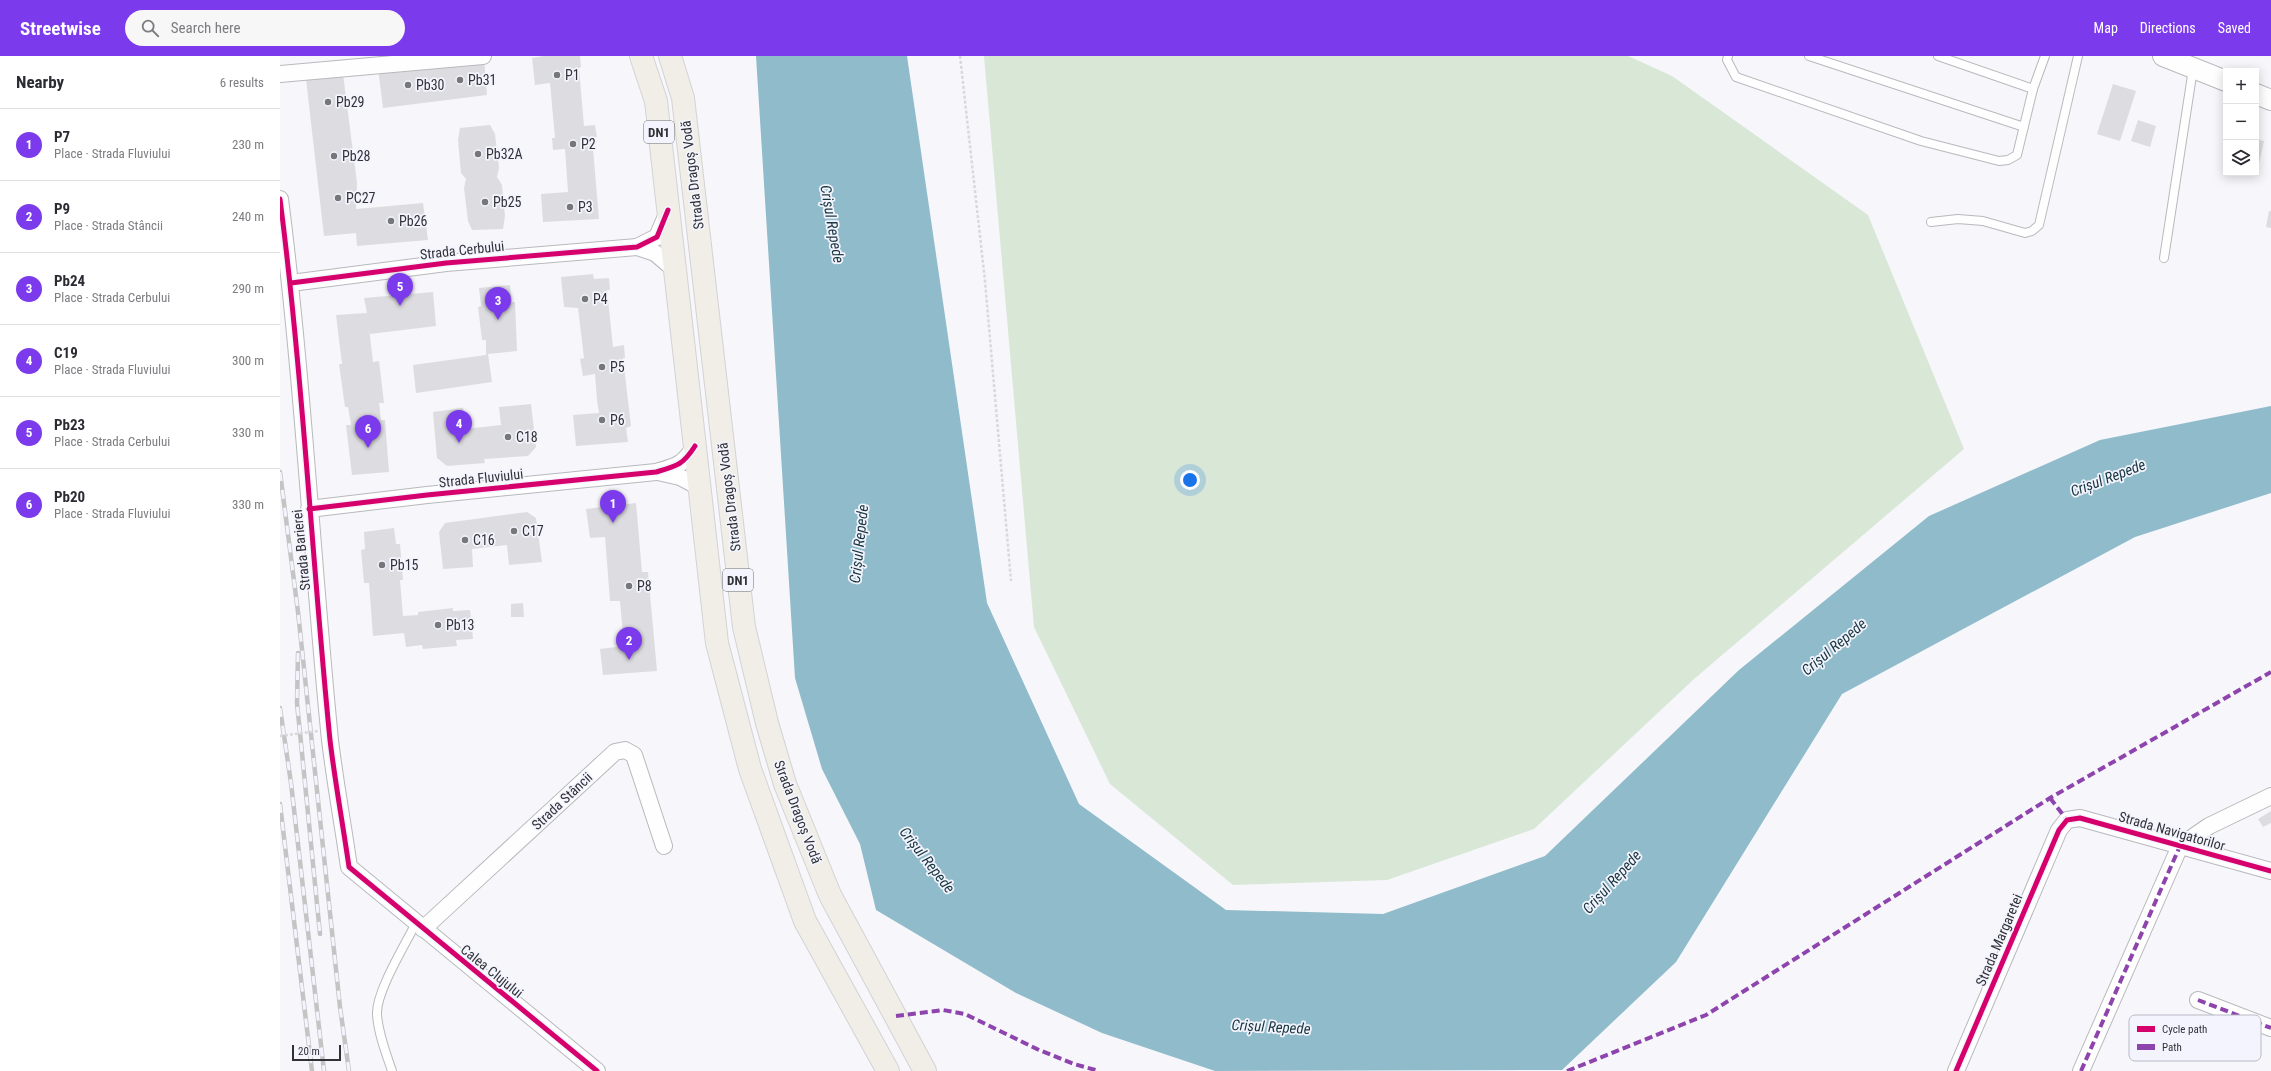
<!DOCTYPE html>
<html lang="en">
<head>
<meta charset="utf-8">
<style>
	body { margin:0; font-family:"Roboto Condensed",sans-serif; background:#f7f7f7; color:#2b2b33 }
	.controls { position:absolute; right:12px; top:12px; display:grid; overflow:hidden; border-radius:0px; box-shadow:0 2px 10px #0003 }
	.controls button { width:36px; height:36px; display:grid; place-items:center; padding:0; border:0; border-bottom:1px solid #e1e1e2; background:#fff; color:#2b2b33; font:20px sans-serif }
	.scale { position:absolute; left:12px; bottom:10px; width:49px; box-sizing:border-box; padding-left:4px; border:2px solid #313235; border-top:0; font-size:11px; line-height:14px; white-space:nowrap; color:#313235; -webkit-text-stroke:3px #f3f4fe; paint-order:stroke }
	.you { position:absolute; left:910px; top:424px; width:14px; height:14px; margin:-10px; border:3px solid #fff; border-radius:50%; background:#1a73e8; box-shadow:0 0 0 6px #1a73e833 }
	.badge { display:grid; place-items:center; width:26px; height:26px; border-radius:50%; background:#7c3aed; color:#fff; font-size:13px; font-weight:700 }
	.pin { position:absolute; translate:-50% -33px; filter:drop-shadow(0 1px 2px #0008) }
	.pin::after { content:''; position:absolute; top:21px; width:14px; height:12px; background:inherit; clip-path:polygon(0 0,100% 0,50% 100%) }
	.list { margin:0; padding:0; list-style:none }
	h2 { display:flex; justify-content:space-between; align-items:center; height:52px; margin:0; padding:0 16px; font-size:17px }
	h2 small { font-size:13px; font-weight:400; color:#7c7c81 }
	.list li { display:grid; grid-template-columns:26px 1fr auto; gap:12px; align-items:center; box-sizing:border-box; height:72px; padding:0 16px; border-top:1px solid #e1e1e2 }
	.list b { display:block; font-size:15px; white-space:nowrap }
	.list p { margin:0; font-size:13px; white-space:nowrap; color:#7c7c81 }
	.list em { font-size:13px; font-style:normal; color:#7c7c81 }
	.icon { flex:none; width:22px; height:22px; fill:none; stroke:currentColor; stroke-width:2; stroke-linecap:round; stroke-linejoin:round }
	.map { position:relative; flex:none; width:1991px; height:1015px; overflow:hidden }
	header { display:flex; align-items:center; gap:24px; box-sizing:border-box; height:56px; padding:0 20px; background:#7c3aed; color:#fff }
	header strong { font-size:19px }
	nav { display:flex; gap:22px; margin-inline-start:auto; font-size:14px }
	.search { width:280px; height:36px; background:#f7f7f7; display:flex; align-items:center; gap:10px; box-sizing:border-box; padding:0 14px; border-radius:22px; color:#7c7c81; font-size:15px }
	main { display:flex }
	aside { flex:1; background:#fff }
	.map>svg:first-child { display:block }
	.green { fill:#d8e7d6 }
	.water { fill:#8fbbca }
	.building { fill:#dddde1 }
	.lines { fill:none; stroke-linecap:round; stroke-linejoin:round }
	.service-casing { stroke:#b8b9bd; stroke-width:10 }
	.minor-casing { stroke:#b8b9bd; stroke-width:18 }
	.tertiary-casing { stroke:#b8b9bd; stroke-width:22 }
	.primary-casing { stroke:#d3d3d5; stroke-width:24 }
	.path { stroke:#d9d9db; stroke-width:2.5; stroke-dasharray:3 2; stroke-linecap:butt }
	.service { stroke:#fefefe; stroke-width:8 }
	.minor { stroke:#fefefe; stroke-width:16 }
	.tertiary { stroke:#fefefe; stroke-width:20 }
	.primary { stroke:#f0eee7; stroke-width:22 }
	.rail-casing { stroke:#c4c4c5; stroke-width:4.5 }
	.rail { stroke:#f3f4fe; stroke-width:3; stroke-dasharray:9; stroke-linecap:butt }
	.path-bridge { stroke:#d9d9db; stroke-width:2.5; stroke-dasharray:3 2; stroke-linecap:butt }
	.quiet { stroke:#8e44ad; stroke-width:4; stroke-dasharray:8 4; stroke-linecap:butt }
	.cycleway-casing { stroke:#f3f4fe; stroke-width:8 }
	.cycleway { stroke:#d6006c; stroke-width:5 }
	.poi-dot { fill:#76777a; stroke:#f3f4fe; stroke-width:1.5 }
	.labels { text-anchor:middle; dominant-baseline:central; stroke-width:3.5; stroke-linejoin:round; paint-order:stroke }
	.shield { fill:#f3f4fe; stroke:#6b6c71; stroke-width:1 }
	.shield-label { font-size:13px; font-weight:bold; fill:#313235 }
	.poi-label { font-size:14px; fill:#313235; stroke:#f3f4fe; text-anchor:start }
	.street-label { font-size:14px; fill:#313235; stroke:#f3f4fe }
	.water-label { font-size:15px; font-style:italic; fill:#16353e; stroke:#f3f4fe }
	.key { fill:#f3f4fe; stroke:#b9bac2; stroke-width:1 }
	.key-label { font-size:11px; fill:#313235 }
</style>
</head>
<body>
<header>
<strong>Streetwise</strong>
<div class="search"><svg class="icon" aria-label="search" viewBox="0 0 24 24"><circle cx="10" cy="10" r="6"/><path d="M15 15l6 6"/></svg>Search here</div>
<nav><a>Map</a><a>Directions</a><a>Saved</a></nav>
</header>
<main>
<aside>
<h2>Nearby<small>6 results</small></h2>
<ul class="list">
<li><span class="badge">1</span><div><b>P7</b><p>Place · Strada Fluviului</p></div><em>230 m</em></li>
<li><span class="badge">2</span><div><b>P9</b><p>Place · Strada Stâncii</p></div><em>240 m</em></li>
<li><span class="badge">3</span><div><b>Pb24</b><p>Place · Strada Cerbului</p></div><em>290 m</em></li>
<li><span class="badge">4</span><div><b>C19</b><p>Place · Strada Fluviului</p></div><em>300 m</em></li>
<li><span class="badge">5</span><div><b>Pb23</b><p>Place · Strada Cerbului</p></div><em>330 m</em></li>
<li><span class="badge">6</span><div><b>Pb20</b><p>Place · Strada Fluviului</p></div><em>330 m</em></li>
</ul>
</aside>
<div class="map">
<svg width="1991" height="1015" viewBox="0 0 1991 1015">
	<rect width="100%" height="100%" fill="#f6f6fb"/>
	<polygon class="green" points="704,0 1348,0 1392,20 1588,159 1684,393 1414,623 1254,773 1107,824 953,829 830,728 754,571"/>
	<polygon class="water" points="476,0 627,0 707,547 799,748 946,854 1103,858 1265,800 1459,614 1649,460 1820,384 1991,350 1991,437 1855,481 1562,638 1396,906 1282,1014 935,1015 822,977 736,937 596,854 580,788 542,713 515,622"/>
	<g class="building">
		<polygon points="264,0 300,0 301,11 299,12 304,70 315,69 317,81 312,81 319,163 263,166 261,138 288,136 285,93 273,94 272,82 275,82 270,27 255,29 252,2"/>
		<polygon points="204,3 207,39 103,52 98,12"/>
		<polygon points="63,18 77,127 76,153 143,147 148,184 77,190 76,177 44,180 26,23"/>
		<polygon points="1833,28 1856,35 1840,85 1817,78"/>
		<polygon points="1858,64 1876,70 1870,91 1851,85"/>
		<polygon points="210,69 215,78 219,112 217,121 222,129 225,160 223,173 192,174 188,165 184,132 186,123 181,117 178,84 180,72"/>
		<polygon points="1976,83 1984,85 1977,117 1976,117"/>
		<polygon points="1989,155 1991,155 1991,172 1986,171"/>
		<polygon points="313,218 314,223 329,222 330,234 327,234 333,291 344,289 345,302 343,302 351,370 346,372 348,386 296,390 293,359 319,357 317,344 315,318 303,320 300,303 304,302 298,252 284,251 281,221"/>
		<polygon points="230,229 232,246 235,246 237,295 208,298 212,326 136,337 133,309 206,299 206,284 202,284 198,251 201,250 199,232"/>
		<polygon points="153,236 156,270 90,278 89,272 93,306 99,305 104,347 99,347 101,364 105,364 109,416 72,419 66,369 71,369 68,351 65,351 59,308 62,308 56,259 87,257 84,242"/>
		<polygon points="251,348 256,391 248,400 204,403 205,407 167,410 157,402 153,356 183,352 185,373 221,369 219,351"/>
		<polygon points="356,447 362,516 368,516 377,615 323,619 320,593 344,590 340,545 330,545 325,481 310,482 306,453"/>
		<polygon points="247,456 256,462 262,506 229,509 227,489 192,493 193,511 163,513 159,476 165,467"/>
		<polygon points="114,472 116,488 120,488 123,524 120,524 123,560 138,559 138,556 173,552 173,555 190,554 193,583 176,584 177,590 143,593 142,589 126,591 124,577 93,580 89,527 84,527 81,494 85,493 84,476"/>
		<polygon points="243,547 244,561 231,561 231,548"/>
		<polygon points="1991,755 1991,767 1983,771 1978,763"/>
	</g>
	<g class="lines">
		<g class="service-casing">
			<g id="service">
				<polyline points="1448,0 1447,4 1456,21 1641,85 1719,105 1728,104 1737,99 1753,33 1765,0"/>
				<polyline points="1529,0 1744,71"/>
				<polyline points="1658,0 1753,33"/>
				<polyline points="1651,166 1678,163 1703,165 1745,177 1752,175 1759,169 1798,0"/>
				<polyline points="1884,202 1913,13"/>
				<path d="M112 1015C106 997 98 977 97 958 96 936 125 889 136 867"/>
			</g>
		</g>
		<g class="minor-casing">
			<g id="minor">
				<polyline points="0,18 203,0"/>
				<path d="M0 143C23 322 32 504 50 684 55 726 63 769 69 811L317 1015"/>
				<polyline points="357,191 375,197 394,213"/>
				<polyline points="11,227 166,207 357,191 377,181 387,158"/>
				<polyline points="378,416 400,421 419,431"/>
				<path d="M29 453 147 439 376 416C397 410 403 409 415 390"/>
				<polyline points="143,873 335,696 345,694 354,699 384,790"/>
				<polyline points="1918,944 1991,972"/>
				<polyline points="1676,1015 1779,774 1787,764 1800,762 1991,815"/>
				<polyline points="1801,1015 1900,790 1929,770 1991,740"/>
			</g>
		</g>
		<g class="tertiary-casing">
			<g id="tertiary">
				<polyline points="1883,0 1946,25"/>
				<polyline points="1976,38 1991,44"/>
			</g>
		</g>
		<g class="primary-casing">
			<g id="primary">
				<polyline points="361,0 376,45 437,587 470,713 525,865 608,1015"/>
				<polyline points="390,0 403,42 464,571 487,667 505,728 550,839 645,1015"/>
			</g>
		</g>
		<polyline class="path" points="680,0 705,225 731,525"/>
		<use href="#service" class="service"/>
		<use href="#minor" class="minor"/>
		<use href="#tertiary" class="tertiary"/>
		<use href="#primary" class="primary"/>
		<g class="rail-casing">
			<g id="rail">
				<polyline points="0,416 18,556 60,951 69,1015"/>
				<polyline points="18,597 17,647 40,878"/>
				<polyline points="0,652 11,727 44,1015"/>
				<polyline points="0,748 32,1015"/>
			</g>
		</g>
		<use href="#rail" class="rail"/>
		<polyline class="path-bridge" points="0,680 38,675"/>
		<g class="quiet">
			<polyline points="1770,742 1787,764"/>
			<polyline points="1918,944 1991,972"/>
			<polyline points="616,960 663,954 685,958 759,994 794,1008 819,1015"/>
			<polyline points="1287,1015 1426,959 1770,742 1991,616"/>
			<polyline points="1801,1015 1900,790"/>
		</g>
		<g class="cycleway-casing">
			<g id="cycleway">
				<path d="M0 143C23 322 32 504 50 684 55 726 63 769 69 811L317 1015"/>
				<polyline points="11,227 166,207 357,191 377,181 388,154"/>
				<path d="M29 453 147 439 376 416C397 410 403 409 415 390"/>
				<polyline points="1676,1015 1779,774 1787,764 1800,762 1991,815"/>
			</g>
		</g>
		<use href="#cycleway" class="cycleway"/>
	</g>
	<g class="poi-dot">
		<circle cx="277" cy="19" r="4"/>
		<circle cx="180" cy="24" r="4"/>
		<circle cx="128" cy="29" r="4"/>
		<circle cx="48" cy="46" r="4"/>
		<circle cx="293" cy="88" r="4"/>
		<circle cx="198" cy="98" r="4"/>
		<circle cx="54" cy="100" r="4"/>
		<circle cx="58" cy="142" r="4"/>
		<circle cx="205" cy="146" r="4"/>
		<circle cx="290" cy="151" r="4"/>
		<circle cx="111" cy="165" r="4"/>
		<circle cx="305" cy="243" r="4"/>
		<circle cx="322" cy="311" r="4"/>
		<circle cx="322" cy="364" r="4"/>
		<circle cx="228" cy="381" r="4"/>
		<circle cx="234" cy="475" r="4"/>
		<circle cx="185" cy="484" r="4"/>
		<circle cx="102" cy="509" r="4"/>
		<circle cx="349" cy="530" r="4"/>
		<circle cx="158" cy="569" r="4"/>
	</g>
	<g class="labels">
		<g class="shield">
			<rect x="364" y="65" width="30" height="22" rx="3"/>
			<rect x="443" y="513" width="30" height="22" rx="3"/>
		</g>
		<g class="shield-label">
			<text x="379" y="76">DN1</text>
			<text x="458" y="524">DN1</text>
		</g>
		<g class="poi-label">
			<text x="285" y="19">P1</text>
			<text x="188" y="24">Pb31</text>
			<text x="136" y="29">Pb30</text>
			<text x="56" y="46">Pb29</text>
			<text x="301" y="88">P2</text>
			<text x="206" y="98">Pb32A</text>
			<text x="62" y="100">Pb28</text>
			<text x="66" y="142">PC27</text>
			<text x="213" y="146">Pb25</text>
			<text x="298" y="151">P3</text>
			<text x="119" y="165">Pb26</text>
			<text x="313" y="243">P4</text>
			<text x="330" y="311">P5</text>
			<text x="330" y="364">P6</text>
			<text x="236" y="381">C18</text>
			<text x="242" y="475">C17</text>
			<text x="193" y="484">C16</text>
			<text x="110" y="509">Pb15</text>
			<text x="357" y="530">P8</text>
			<text x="166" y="569">Pb13</text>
		</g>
		<g class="street-label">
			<text transform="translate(412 119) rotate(-97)">Strada Dragoș Vodă</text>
			<text transform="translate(182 194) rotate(-6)">Strada Cerbului</text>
			<text transform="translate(201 422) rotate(-6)">Strada Fluviului</text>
			<text transform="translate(449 441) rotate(-97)">Strada Dragoș Vodă</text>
			<text transform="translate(21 494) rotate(-96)">Strada Barierei</text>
			<text transform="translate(282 745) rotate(-43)">Strada Stâncii</text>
			<text transform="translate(518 756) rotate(69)">Strada Dragoș Vodă</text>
			<text transform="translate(1892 775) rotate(16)">Strada Navigatorilor</text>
			<text transform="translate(1719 884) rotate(-67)">Strada Margaretei</text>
			<text transform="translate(212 915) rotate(39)">Calea Clujului</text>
		</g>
		<g class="water-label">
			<text transform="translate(552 168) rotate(80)">Crișul Repede</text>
			<text transform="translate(1828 422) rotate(-21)">Crișul Repede</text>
			<text transform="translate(579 488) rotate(-84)">Crișul Repede</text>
			<text transform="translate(1554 591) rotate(-40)">Crișul Repede</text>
			<text transform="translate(647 804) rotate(52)">Crișul Repede</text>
			<text transform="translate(1332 826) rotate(-48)">Crișul Repede</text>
			<text transform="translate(991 971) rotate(3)">Crișul Repede</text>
		</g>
	</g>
	<rect x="1849" y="959" width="132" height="46" rx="6" class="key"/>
	<rect x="1857" y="970" width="18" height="6" fill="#d6006c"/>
	<rect x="1857" y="988" width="18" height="6" fill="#8e44ad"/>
	<g class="key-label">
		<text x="1882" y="977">Cycle path</text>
		<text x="1882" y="995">Path</text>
	</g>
</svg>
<div class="controls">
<button>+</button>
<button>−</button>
<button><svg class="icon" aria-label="layers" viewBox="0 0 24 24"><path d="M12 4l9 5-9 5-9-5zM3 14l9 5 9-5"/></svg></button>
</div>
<div class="scale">20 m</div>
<div class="you"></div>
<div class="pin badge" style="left:333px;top:467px">1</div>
<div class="pin badge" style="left:349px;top:604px">2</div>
<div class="pin badge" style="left:218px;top:264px">3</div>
<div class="pin badge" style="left:179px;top:387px">4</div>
<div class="pin badge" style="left:120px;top:250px">5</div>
<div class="pin badge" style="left:88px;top:392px">6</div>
</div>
</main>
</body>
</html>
